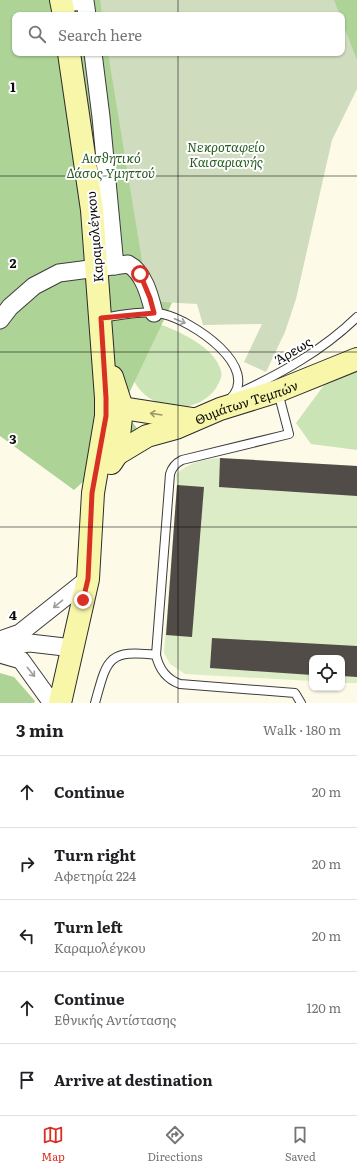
<!DOCTYPE html>
<html lang="en">
<head>
<meta charset="utf-8">
<style>
	body { margin:0; font-family:Literata,serif; background:#f6f6f6; color:#202124 }
	.controls { position:absolute; right:12px; bottom:12px; display:grid; overflow:hidden; border-radius:8px; box-shadow:0 1px 3px #0004 }
	.controls button { width:36px; height:36px; display:grid; place-items:center; padding:0; border:0; border-bottom:1px solid #e0e0e0; background:#fff; color:#202124; font:20px sans-serif }
	.stop { position:absolute; width:12px; height:12px; margin:-9px; border:3px solid #d93025; border-radius:50%; background:#fff }
	.stop.end { background:#d93025; border-color:#fff; box-shadow:0 1px 4px #0008 }
	.list { margin:0; padding:0; list-style:none }
	h2 { display:flex; justify-content:space-between; align-items:center; height:52px; margin:0; padding:0 16px; font-size:17px }
	h2 small { font-size:13px; font-weight:400; color:#757577 }
	.list li { display:grid; grid-template-columns:26px 1fr auto; gap:12px; align-items:center; box-sizing:border-box; height:72px; padding:0 16px; border-top:1px solid #e0e0e0 }
	.list b { display:block; font-size:15px; white-space:nowrap }
	.list p { margin:0; font-size:13px; white-space:nowrap; color:#757577 }
	.list em { font-size:13px; font-style:normal; color:#757577 }
	.icon { flex:none; width:22px; height:22px; fill:none; stroke:currentColor; stroke-width:2; stroke-linecap:round; stroke-linejoin:round }
	.map { position:relative; flex:none; width:357px; height:703px; overflow:hidden }
	.search { position:absolute; background:#fff; box-shadow:0 1px 3px #0004; left:12px; right:12px; top:12px; height:44px; display:flex; align-items:center; gap:10px; box-sizing:border-box; padding:0 14px; border-radius:8px; color:#757577; font-size:15px }
	.sheet { height:412px; background:#fff }
	nav { display:flex; justify-content:space-around; align-items:center; box-sizing:border-box; height:56px; border-top:1px solid #e0e0e0; background:#fff; font-size:11px; color:#757577 }
	nav a { display:grid; justify-items:center; gap:2px }
	nav .on { color:#d93025 }
	.map>svg:first-child { display:block }
	.green { fill:#cae4b6 }
	.forest { fill:#add396; fill-rule:evenodd }
	.cemetery { fill:#cfdcbd }
	.pitch { fill:#dcecc7 }
	.building { fill:#514c47 }
	.lines { fill:none; stroke-linecap:round; stroke-linejoin:round }
	.lane-casing { stroke:#3d3d3d; stroke-width:10 }
	.street-casing { stroke:#3d3d3d; stroke-width:19 }
	.secondary-casing { stroke:#2c2c2c; stroke-width:24 }
	.lane { stroke:#fff; stroke-width:8 }
	.street { stroke:#fff; stroke-width:17 }
	.secondary { stroke:#f8f6a8; stroke-width:22 }
	.oneway { stroke:#9d9d9d }
	.oneway2 { stroke:#999869 }
	.route { stroke:#d93025; stroke-width:5 }
	.grid { fill:none; stroke:#0a0a0a; stroke-width:1; stroke-opacity:0.55 }
	.labels { text-anchor:middle; dominant-baseline:central; stroke-width:4; stroke-linejoin:round; paint-order:stroke }
	.park-label { font-size:13px; font-style:italic; fill:#285b21; stroke:#fff }
	.street-label { font-size:13px; fill:#0a0a0a; stroke:#fff }
	.grid-label { font-size:13px; text-anchor:middle; font-weight:bold; fill:#0a0a0a; stroke:#fff; stroke-width:4; stroke-linejoin:round; paint-order:stroke }
</style>
</head>
<body>
<div class="map">
<svg width="357" height="703" viewBox="0 0 357 703">
	<rect width="100%" height="100%" fill="#fdfbe8"/>
	<g class="green">
		<path d="M159 324C179 331 216 348 221 371 223 377 219 382 216 388 202 409 172 412 151 399 142 394 136 385 131 376Z"/>
		<polygon points="357,369 357,450 311,444 296,423 327,381"/>
	</g>
	<g class="forest">
		<path d="M0 0H357V73L222 188 170 307 122 408 139 431 74 490 0 436ZM15 15H342V53H15Z"/>
		<polygon points="0,673 14,677 35,701 34,703 0,703"/>
	</g>
	<g class="cemetery">
		<polygon points="100,0 334,0 340,15 102,15"/>
		<polygon points="342,21 357,60 357,89 332,140 296,299 285,332 266,372 244,362 262,324 203,325 197,304 161,302 143,267 108,53 342,53"/>
	</g>
	<path class="pitch" d="M220 458 357 466V683H342V658H312V681L185 674 170 664 164 653 177 485 176 474C189 463 203 459 220 458Z"/>
	<g class="building">
		<polygon points="220,458 357,466 357,496 219,487"/>
		<polygon points="177,485 204,487 192,637 166,635"/>
		<polygon points="212,638 357,646 357,677 342,676 342,658 312,658 312,675 210,668"/>
	</g>
	<g class="lines">
		<g class="lane-casing">
			<g id="lane">
				<path d="M102 318C121 315 143 310 163 314 191 320 264 368 229 400"/>
				<path d="M239 393C282 373 323 350 357 317"/>
				<path d="M156 655C159 669 166 679 180 684L295 693 301 703"/>
				<path d="M95 703C107 660 107 649 156 655L170 474C172 467 176 463 182 460L289 434 278 392"/>
			</g>
		</g>
		<g class="street-casing">
			<g id="street">
				<polyline points="62,3 85,1 87,15"/>
				<polyline points="93,53 101,117 115,266"/>
				<path d="M0 320 10 307 34 286 59 273 128 264C144 272 150 297 154 313"/>
				<polyline points="0,640 20,633 88,579"/>
				<polyline points="3,646 30,643 73,648"/>
				<polyline points="0,654 21,660 52,703"/>
			</g>
		</g>
		<g class="secondary-casing">
			<g id="secondary">
				<polyline points="61,0 64,15"/>
				<polyline points="110,414 122,408 193,419"/>
				<path id="s1" d="M117 454 147 436 176 428 220 409 278 391 357 359"/>
				<polyline points="111,463 117,454 122,408 112,377"/>
				<polyline points="60,703 88,579 93,493 106,416 106,398 92,210 69,53"/>
			</g>
		</g>
		<use href="#lane" class="lane"/>
		<use href="#street" class="street"/>
		<use href="#secondary" class="secondary"/>
	</g>
	<defs><path id="oneway-shaft" d="M-6 0H5M1.5-3L5.5 0L1.5 3" fill="none" stroke-width="1.6" stroke-linecap="round" stroke-linejoin="round"/></defs>
	<g class="oneway">
		<use href="#oneway-shaft" transform="translate(180 321) rotate(22)"/>
		<use href="#oneway-shaft" transform="translate(58 604) rotate(140)"/>
		<use href="#oneway-shaft" transform="translate(31 672) rotate(51)"/>
	</g>
	<use class="oneway2" href="#oneway-shaft" transform="translate(156 414) rotate(-171)"/>
	<g class="lines">
		<polyline class="route" points="83,600 88,579 92,493 106,416 106,398 101,318 154,313 150,298 140,274"/>
	</g>
	<path class="grid" d="M178 0V15M178 53V703M0 176H357M0 352H357M0 527H357"/>
	<g class="labels">
		<g class="park-label">
			<text x="226" y="146">Νεκροταφείο<tspan x="226" dy="15">Καισαριανής</tspan></text>
			<text x="111" y="157">Αισθητικό<tspan x="111" dy="15">Δάσος Υμηττού</tspan></text>
		</g>
		<g class="street-label">
			<text transform="translate(94 237) rotate(-95)">Καραμολέγκου</text>
			<text transform="translate(293 350) rotate(-31)">Άρεως</text>
			<text stroke="none"><textPath href="#s1" startOffset="140">Θυμάτων Τεμπών</textPath></text>
		</g>
	</g>
	<g class="grid-label">
		<text x="13" y="92">1</text>
		<text x="13" y="268">2</text>
		<text x="13" y="444">3</text>
		<text x="13" y="620">4</text>
	</g>
</svg>
<div class="controls">
<button><svg class="icon" aria-label="locate" viewBox="0 0 24 24"><circle cx="12" cy="12" r="6"/><path d="M12 2v4M12 18v4M2 12h4M18 12h4"/></svg></button>
</div>
<div class="stop" style="left:140px;top:274px"></div>
<div class="stop end" style="left:83px;top:600px"></div>
<div class="search"><svg class="icon" aria-label="search" viewBox="0 0 24 24"><circle cx="10" cy="10" r="6"/><path d="M15 15l6 6"/></svg>Search here</div>
</div>
<section class="sheet">
<h2>3 min<small>Walk · 180 m</small></h2>
<ul class="list">
<li><svg class="icon" aria-label="ahead" viewBox="0 0 24 24"><path d="M12 20V5M6 11l6-6 6 6"/></svg><div><b>Continue</b></div><em>20 m</em></li>
<li><svg class="icon" aria-label="right" viewBox="0 0 24 24"><path d="M7 20v-9h11M14 6l5 5-5 5"/></svg><div><b>Turn right</b><p>Αφετηρία 224</p></div><em>20 m</em></li>
<li><svg class="icon" aria-label="left" viewBox="0 0 24 24"><path d="M17 20v-9H6M10 6l-5 5 5 5"/></svg><div><b>Turn left</b><p>Καραμολέγκου</p></div><em>20 m</em></li>
<li><svg class="icon" aria-label="ahead" viewBox="0 0 24 24"><path d="M12 20V5M6 11l6-6 6 6"/></svg><div><b>Continue</b><p>Εθνικής Αντίστασης</p></div><em>120 m</em></li>
<li><svg class="icon" aria-label="arrive" viewBox="0 0 24 24"><path d="M6 21V4h12l-3 4 3 4H6"/></svg><div><b>Arrive at destination</b></div></li>
</ul>
</section>
<nav>
<a class="on"><svg class="icon" aria-label="map" viewBox="0 0 24 24"><path d="M3 6l6-2 6 2 6-2v14l-6 2-6-2-6 2zM9 4v14M15 6v14"/></svg>Map</a>
<a><svg class="icon" aria-label="directions" viewBox="0 0 24 24"><path d="M12 3l9 9-9 9-9-9zM9 14v-3h6M13 9l2 2-2 2"/></svg>Directions</a>
<a><svg class="icon" aria-label="saved" viewBox="0 0 24 24"><path d="M7 4h10v16l-5-4-5 4z"/></svg>Saved</a>
</nav>
</body>
</html>
